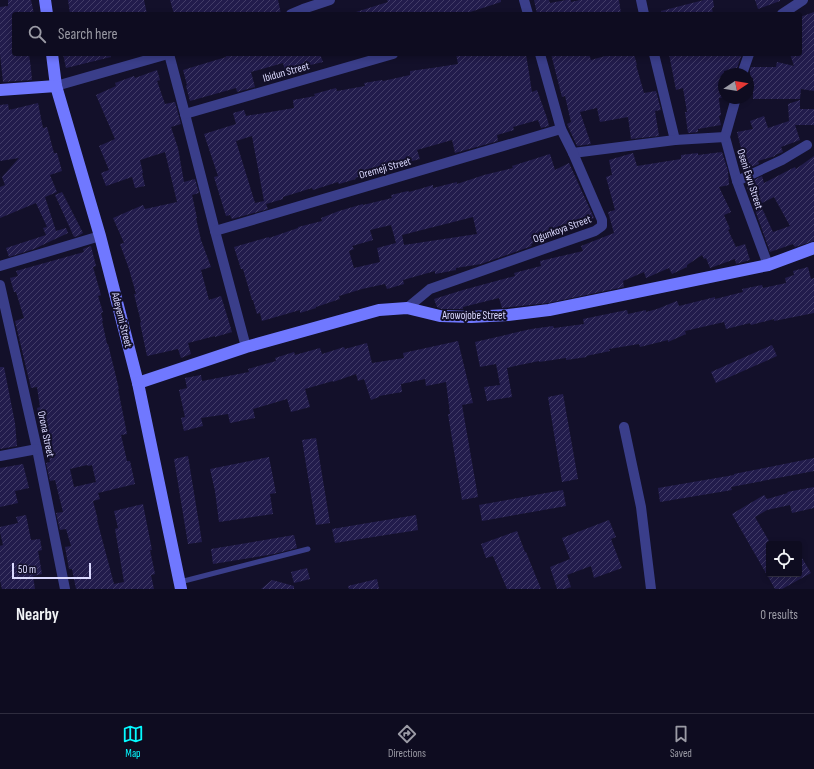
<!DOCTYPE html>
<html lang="en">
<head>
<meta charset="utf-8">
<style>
	body { margin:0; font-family:"Sofia Sans Condensed",sans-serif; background:#1c1a2d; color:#f1f3f6 }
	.controls { position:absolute; right:12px; bottom:12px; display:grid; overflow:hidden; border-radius:4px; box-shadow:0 2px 6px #0003 }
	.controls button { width:36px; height:36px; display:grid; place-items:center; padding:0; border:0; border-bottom:1px solid #2e2c3e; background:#0e0c20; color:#f1f3f6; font:20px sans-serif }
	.compass { position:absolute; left:718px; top:68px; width:36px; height:36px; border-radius:50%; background:#0e0c20; box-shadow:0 2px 6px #0003; rotate:78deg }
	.scale { position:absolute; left:12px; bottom:10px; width:79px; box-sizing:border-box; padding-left:4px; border:2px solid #dbd9ff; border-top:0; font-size:11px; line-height:14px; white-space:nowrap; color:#dbd9ff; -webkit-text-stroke:3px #13102a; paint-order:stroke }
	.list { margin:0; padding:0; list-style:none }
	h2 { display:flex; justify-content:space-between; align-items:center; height:52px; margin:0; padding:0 16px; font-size:17px }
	h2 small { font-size:13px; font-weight:400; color:#9b9ba5 }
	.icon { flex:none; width:22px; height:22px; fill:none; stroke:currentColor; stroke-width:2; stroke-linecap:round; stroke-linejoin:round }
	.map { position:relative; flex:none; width:814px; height:589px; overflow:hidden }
	.search { position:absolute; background:#0e0c20; box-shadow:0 2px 6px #0003; left:12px; right:12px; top:12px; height:44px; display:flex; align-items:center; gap:10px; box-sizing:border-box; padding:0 14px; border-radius:4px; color:#9b9ba5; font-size:15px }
	.sheet { height:124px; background:#0e0c20 }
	nav { display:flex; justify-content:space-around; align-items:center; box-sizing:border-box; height:56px; border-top:1px solid #2e2c3e; background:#0e0c20; font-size:11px; color:#9b9ba5 }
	nav a { display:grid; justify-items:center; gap:2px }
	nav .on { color:#05f9ff }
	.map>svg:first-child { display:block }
	.building { fill:url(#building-hatch); fill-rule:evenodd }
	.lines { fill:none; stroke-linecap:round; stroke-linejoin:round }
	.lane { stroke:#3a3e8a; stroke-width:5 }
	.street { stroke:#3a3e8a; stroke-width:10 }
	.secondary { stroke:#7078ff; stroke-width:12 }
	.labels { text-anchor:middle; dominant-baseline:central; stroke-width:4; stroke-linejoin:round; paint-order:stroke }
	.street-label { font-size:11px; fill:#dbd9ff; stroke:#13102a }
</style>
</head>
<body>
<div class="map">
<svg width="814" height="589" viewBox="0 0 814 589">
	<defs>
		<pattern id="building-hatch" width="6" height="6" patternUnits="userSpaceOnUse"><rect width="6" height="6" fill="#221c4c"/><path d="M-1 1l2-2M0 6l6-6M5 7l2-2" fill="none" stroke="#423c67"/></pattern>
	</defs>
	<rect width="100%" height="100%" fill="#13102a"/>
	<g class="building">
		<polygon points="8,0 31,0 34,14 14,14 14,54 29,54 31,69 32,80 3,82 0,54 0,7 8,6"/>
		<polygon points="68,0 144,0 147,14 121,14 121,12 106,14 106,13 97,14 70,14"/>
		<polygon points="170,0 278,0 281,14 174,14"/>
		<polygon points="387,0 501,0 501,2 464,14 357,14 356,12 388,2"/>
		<polygon points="534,0 549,0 550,3 566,0 571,0 571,2 580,0 619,0 621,14 609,14 609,12 595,14 537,14"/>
		<polygon points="704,0 713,0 714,7 712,8 713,14 661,14 661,11"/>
		<polygon points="755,0 780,0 780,1 758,9"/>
		<polygon points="814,12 814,91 801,89 800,99 753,99 753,78 750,78 750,70 751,67 776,67 777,62 794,66 790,54 800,54 800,17"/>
		<polygon points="63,54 111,54 111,57 66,68"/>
		<polygon points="225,54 320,54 323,62 306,66 307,68 286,74 283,63 251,72 255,87 237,92 236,88 190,101 186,86 187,85 183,70 226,57"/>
		<path d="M456 54H526L532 92 537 90 547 118 549 126 541 128 538 120 513 127 514 130 497 135 498 141 455 153 452 140 417 150 420 159 377 170V171L355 178 356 179 339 184 338 182 313 190 312 188 283 197V199L266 204 268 209 232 219 230 215 226 216 214 177 218 176 204 134 236 124 233 113 244 110 246 116 294 108 293 100 315 96 314 94 336 88 337 91 365 86 364 83 382 80 383 81 410 75V71L432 68 458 64ZM252 136 264 201 255 203 236 141Z"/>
		<polygon points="551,54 589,54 591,60 612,54 634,54 637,65 636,65 644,93 656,91 661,110 655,111 659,136 631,139 628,117 600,122 597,108 580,112 591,144 577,146 567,124 571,122 565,96 562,97"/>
		<polygon points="669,54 742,54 737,68 724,71 724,97 719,98 719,100 721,115 719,116 721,125 698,129 698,132 688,133 685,112 687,112 683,88 676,90"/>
		<polygon points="157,70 160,80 157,81 165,104 175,102 181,124 171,127 178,148 184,182 195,179 199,193 192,195 197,218 196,218 201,240 211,267 201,270 209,300 221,296 232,332 215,337 215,336 188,343 191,354 181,358 178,349 147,356 140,323 141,322 134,294 136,294 129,269 120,244 124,243 113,218 143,205 145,209 177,202 165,152 140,160 143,173 142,173 145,186 135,188 132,177 106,186 101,173 109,170 99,146 115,139 96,95 116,86 115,83 134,76 135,78"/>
		<polygon points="800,100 800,109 814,109 814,125 795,125 800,140 781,147 783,152 775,155 775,156 772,157 761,160 758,161 759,164 751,167 750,163 747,163 744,148 741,148 737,132 753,129 750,121 764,116 768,128 789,121 788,104"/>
		<polygon points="38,103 43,128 47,127 54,153 57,153 62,171 50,175 57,192 45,197 56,231 66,228 68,233 34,249 9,257 6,248 46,235 43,228 47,227 36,203 0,218 0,187 5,185 2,177 19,158 0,161 0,105 8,104 9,110"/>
		<polygon points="722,152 728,171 729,185 719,187 731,212 724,215 730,229 728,230 736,247 745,244 750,260 736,264 735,259 710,268 706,258 704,259 702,255 687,265 687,267 672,274 669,268 646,278 644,272 623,281 624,287 548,303 502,308 499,298 463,307 463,309 441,309 437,307 434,299 463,290 515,276 514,273 541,266 540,261 583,251 581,246 614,233 608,212 615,210 606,177 612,175 609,160 633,153 637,166 681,159 681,155 698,153 698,155"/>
		<path d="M550 154 555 170 569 163 594 218 577 226V227L531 244 532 246 481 264 456 268V270L435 274V271L403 280 404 284 387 289 385 284 362 289 339 296 340 299 316 307V308L300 313V310L262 321 260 313 257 314 253 300H252L243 269H241L234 247 269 237V238L298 228V227L322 221 321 218 339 211 363 204V205L392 198 391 195 408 191 409 192 433 185V188L457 182V184L484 175 513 168 512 166ZM473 217 477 234 404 245 402 235ZM391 225 396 243 377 248 380 262 354 268 349 251 354 249 352 246 373 240 370 230Z"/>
		<path d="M814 156V241L795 247 793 244 770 252 747 187 756 184 754 180 762 176 764 183 795 167 796 169ZM774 197 790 226 773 232 760 204Z"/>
		<polygon points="62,192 83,233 78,236 74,237 55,195"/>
		<path d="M91 246 96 266 93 267 101 295 98 296 103 312 101 313 103 321H102L107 344H108L119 389H118L127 434 121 435 127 461H130L135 484 98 493 100 499 93 501 98 520H97L114 584 124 582 115 529 118 528 114 511 143 504 152 550H150L155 574 151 575 154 589H76L72 569H69L65 547 71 546 66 529 60 530 56 513 63 512 55 480 50 481 46 463 50 462 45 432 41 433 37 408 40 407 37 387 31 388 15 321 24 318 16 292H14L10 278 18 276 16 271 84 252 83 249ZM87 465 88 466 92 465 96 482 74 487 70 469Z"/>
		<polygon points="808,267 811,279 814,278 814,313 774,321 774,319 751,325 750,323 726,329 724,322 685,331 686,334 668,342 668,340 640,347 639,344 609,349 610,351 586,356 587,357 566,360 566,358 539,362 539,361 515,366 507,368 512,397 487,401 484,387 500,385 496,364 480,367 475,342 531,329 553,326 554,328 584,324 583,319 627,310 628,314 646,310 646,312 657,309 677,301 679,306 715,297 715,299 743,292 742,289 762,285 763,288 786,283 785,278 794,275 793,271"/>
		<polygon points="458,341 473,403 462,405 478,497 462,500 448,414 450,414 446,382 426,386 425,379 401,384 402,392 379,396 379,397 371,400 364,379 358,381 356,374 333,382 333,381 305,389 310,407 291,412 287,399 253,409 255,418 230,423 228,414 201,418 203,426 184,431 181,418 185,417 179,390 187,388 185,378 201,375 202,381 249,372 248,369 276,361 275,358 294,352 295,355 320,348 322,354 344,347 345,349 367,343 372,363 404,358 403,353"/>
		<polygon points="772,345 777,356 716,383 711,372"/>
		<polygon points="0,367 4,367 15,423 17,446 0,449"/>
		<polygon points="563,394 578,479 562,482 548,397"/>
		<polygon points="316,438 330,523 316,525 302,440"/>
		<polygon points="188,456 202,542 188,544 174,459"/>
		<polygon points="269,457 276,493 270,494 273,514 219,522 215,491 210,469"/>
		<polygon points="814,458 814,471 731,487 732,490 660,502 658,488 734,475 734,474"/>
		<polygon points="23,464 29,488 15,491 18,503 0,507 0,468"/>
		<polygon points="814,487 814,508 792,513 790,505 767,510 755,517 769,541 769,574 799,574 799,553 811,573 782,589 775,589 732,514 764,495 767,499 788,493 787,492"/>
		<polygon points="563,490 566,506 482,521 479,505"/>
		<polygon points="26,515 31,540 40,539 42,550 38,551 42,574 33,576 35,589 2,589 0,580 0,546 3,545 0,532 0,527 18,523 16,517"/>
		<polygon points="416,515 418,530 335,543 332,529"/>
		<polygon points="609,520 616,537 611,539 622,568 594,578 591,566 567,575 571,587 565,589 557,589 550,567 570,559 562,538"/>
		<polygon points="517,531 525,552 526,552 541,589 507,589 493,556 486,558 481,544"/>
		<polygon points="294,535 297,548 274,554 213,564 211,549"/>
		<polygon points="307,568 310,579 294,583 291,572"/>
		<polygon points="377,579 379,589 349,589 348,586"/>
		<polygon points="272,580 294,586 294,589 261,589"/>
	</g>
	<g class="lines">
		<polyline class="lane" points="180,582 308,549"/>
		<g class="street">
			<polyline points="524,0 528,14"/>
			<polyline points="641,0 644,14"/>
			<polyline points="291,14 303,9 330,0"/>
			<polyline points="782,14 803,0"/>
			<polyline points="169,54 185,114 215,231 246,347"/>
			<polyline points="654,54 675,140"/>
			<polyline points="742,74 749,54"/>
			<polyline points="56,86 168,54"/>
			<polyline points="736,98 725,137 737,181 768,265"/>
			<polyline points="185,114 393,54"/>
			<polyline points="573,153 675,140 725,137"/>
			<polyline points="737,181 782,160 807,145"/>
			<polyline points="215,231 561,129"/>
			<polyline points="0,266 100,236"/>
			<polyline points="0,285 37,449 65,589"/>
			<polyline points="407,308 430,289 595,231 602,226 602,220 573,153 561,129 540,54"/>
			<polyline points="624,427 641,507 651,589"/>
			<polyline points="0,456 37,449"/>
		</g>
		<g class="secondary">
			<polyline points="45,0 47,14"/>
			<polyline points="52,54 56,86 100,236 138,383 181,589"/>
			<polyline points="0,90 56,86"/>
			<polyline points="138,383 246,347 379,310 407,308 440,316 471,317 508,315 549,310 768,265 814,248"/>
		</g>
	</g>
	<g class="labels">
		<g class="street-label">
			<text transform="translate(286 72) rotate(-16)">Ibidun Street</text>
			<text transform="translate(385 168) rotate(-16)">Oremeji Street</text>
			<text transform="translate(750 179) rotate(72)">Oseni Ewu Street</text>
			<text transform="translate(562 229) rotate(-20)">Ogunkoya Street</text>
			<text x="474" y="315">Arowojobe Street</text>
			<text transform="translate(122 320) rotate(76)">Adeyemi Street</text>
			<text transform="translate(46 434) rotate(78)">Orona Street</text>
		</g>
	</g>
</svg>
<div class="controls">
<button><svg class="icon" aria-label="locate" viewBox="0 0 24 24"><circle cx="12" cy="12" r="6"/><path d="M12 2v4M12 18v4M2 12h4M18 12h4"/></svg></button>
</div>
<svg class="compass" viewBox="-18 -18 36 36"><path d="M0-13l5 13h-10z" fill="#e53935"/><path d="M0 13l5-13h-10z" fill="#9b9ba5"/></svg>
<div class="scale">50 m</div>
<div class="search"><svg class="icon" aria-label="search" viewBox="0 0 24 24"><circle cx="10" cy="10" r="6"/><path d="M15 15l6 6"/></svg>Search here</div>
</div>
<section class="sheet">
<h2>Nearby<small>0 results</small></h2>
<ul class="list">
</ul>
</section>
<nav>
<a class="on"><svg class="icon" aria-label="map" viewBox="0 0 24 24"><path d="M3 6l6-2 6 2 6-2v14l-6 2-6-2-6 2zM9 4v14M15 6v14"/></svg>Map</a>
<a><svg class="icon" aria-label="directions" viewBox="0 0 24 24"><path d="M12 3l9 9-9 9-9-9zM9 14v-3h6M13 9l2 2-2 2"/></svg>Directions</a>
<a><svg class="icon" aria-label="saved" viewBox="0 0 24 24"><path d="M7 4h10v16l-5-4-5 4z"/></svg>Saved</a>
</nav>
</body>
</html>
